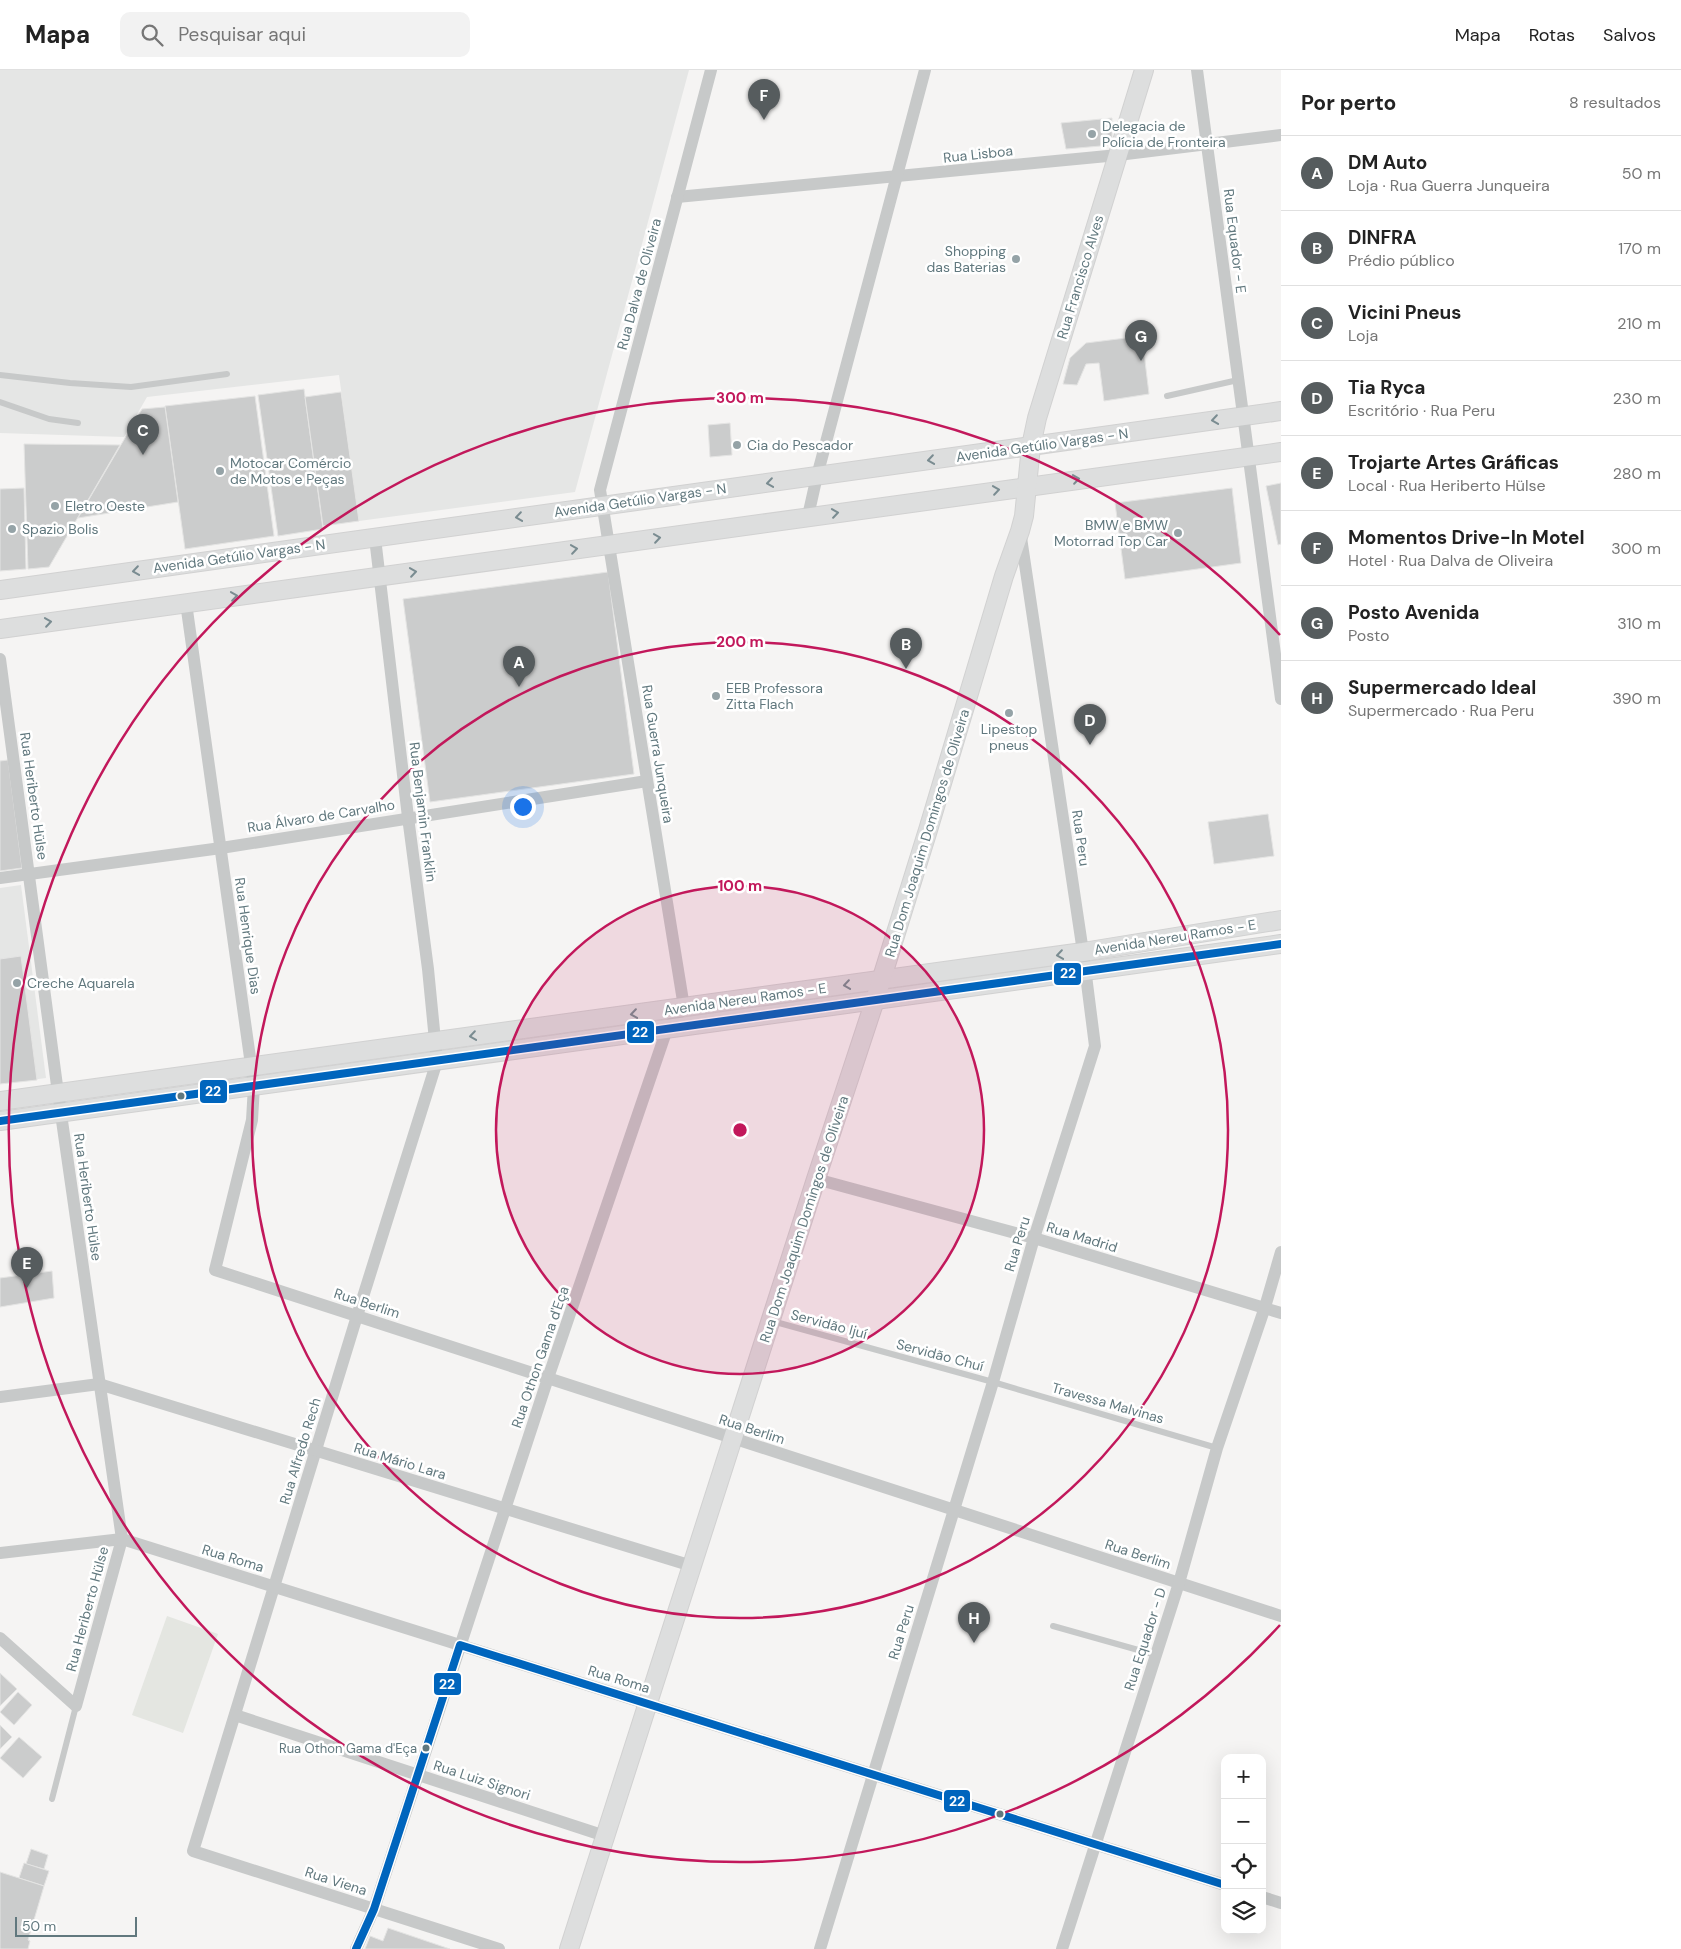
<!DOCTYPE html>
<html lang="pt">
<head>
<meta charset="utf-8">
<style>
	body { margin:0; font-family:"DM Sans",sans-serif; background:#f2f2f2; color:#222 }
	.controls { position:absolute; right:15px; bottom:15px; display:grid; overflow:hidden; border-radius:10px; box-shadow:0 5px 20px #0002 }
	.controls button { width:45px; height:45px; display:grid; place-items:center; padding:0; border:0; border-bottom:1px solid #e0e0e0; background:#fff; color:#222; font:25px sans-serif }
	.scale { position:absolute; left:15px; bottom:12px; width:122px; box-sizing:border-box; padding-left:5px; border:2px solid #61787e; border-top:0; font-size:14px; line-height:18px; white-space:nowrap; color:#61787e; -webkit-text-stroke:4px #fff; paint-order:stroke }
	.you { position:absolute; left:522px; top:736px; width:18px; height:18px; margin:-12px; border:4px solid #fff; border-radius:50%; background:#1a73e8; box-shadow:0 0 0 8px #1a73e833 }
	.badge { display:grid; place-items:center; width:32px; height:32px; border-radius:50%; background:#565c5e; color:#fff; font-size:16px; font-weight:700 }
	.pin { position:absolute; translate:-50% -41px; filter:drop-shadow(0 1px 2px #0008) }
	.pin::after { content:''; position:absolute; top:26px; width:18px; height:15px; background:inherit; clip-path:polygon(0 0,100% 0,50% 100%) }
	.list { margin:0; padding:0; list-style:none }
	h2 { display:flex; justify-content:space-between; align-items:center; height:65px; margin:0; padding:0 20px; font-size:21px }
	h2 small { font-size:16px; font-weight:400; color:#767676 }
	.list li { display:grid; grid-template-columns:32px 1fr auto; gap:15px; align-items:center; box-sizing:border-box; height:75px; padding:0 20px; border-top:1px solid #e0e0e0 }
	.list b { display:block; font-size:19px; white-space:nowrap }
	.list p { margin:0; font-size:16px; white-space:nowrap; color:#767676 }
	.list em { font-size:16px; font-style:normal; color:#767676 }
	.icon { flex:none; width:28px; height:28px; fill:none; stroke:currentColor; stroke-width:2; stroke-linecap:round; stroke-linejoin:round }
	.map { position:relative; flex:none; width:1281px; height:1879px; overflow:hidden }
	header { display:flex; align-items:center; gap:30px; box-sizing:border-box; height:70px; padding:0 25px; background:#fff; border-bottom:1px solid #e0e0e0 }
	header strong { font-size:24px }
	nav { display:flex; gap:28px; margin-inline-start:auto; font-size:18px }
	.search { width:350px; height:45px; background:#f2f2f2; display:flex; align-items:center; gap:12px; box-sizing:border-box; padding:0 18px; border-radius:10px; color:#767676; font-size:19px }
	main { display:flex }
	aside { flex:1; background:#fff }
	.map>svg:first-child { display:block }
	.built { fill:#e5e6e5 }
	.green { fill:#e4e6e1 }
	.building { fill:#cbcccc; stroke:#e4e4e3 }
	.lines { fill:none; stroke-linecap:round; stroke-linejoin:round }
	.secondary-casing { stroke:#d1d1d1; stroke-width:20 }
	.lane { stroke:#c7c9c9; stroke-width:6 }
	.street { stroke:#c7c9c9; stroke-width:12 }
	.secondary { stroke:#dddede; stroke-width:18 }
	.bus-1-casing { stroke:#fff; stroke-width:11 }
	.bus-1 { stroke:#0065bd; stroke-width:8 }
	.oneway { stroke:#7a8c91 }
	.ring { fill:none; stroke:#c2185b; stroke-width:2.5 }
	.poi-dot { fill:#95a3a7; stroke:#fff; stroke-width:2 }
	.bus-dot { fill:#61787e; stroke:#fff; stroke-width:2 }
	.labels { text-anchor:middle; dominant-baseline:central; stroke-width:5; stroke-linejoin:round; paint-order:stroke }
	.bus-label { font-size:13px; fill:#61787e; stroke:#fff; text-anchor:end }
	.poi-label { font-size:14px; fill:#61787e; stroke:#fff; text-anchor:start }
	.street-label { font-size:14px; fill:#61787e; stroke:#fff }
	.centre { fill:#c2185b; stroke:#fff; stroke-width:2.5 }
	.ring-label { font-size:15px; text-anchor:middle; font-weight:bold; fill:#c2185b; stroke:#fff; stroke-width:5; stroke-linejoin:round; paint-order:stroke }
	.line-badge { stroke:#fff; stroke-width:2 }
	.badge-label { font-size:14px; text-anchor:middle; font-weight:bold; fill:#fff }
</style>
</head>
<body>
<header>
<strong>Mapa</strong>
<div class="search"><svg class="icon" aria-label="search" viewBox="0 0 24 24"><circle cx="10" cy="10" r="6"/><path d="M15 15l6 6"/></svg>Pesquisar aqui</div>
<nav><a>Mapa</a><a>Rotas</a><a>Salvos</a></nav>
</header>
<main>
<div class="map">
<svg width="1281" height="1879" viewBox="0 0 1281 1879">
	<rect width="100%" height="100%" fill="#f5f4f3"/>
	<g class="built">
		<polygon points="0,0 689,0 575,422 359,451 339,305 147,327 124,367 0,363"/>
		<polygon points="21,815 46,1008 0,1014 0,818"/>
	</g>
	<polygon class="green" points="167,1546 218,1564 183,1663 132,1645"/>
	<g class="building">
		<polygon points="1112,48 1112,75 1066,79 1061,53"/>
		<polygon points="1142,266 1149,324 1104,331 1099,293 1086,294 1077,315 1063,314 1070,288 1086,273"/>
		<polygon points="304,319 323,459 278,466 258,325"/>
		<polygon points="341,322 359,451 323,456 305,327"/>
		<polygon points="255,326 274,466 185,479 165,336"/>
		<polygon points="165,337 178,432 78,448 142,339"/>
		<polygon points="730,353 732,385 710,387 708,355"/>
		<polygon points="24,374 120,375 49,497 28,499"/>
		<polygon points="1281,413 1281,474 1278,475 1266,416"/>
		<polygon points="24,418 26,499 0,501 0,419"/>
		<polygon points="1232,418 1241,493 1125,509 1115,433"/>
		<polygon points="608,502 634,704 430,732 403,529"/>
		<polygon points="8,690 22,798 0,801 0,691"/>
		<polygon points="1268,744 1274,786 1214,794 1208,752"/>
		<polygon points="21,886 37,1010 0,1014 0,889"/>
		<polygon points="52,1201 54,1228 0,1237 0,1208"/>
		<polygon points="0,1603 17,1619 0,1636"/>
		<polygon points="18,1622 32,1635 14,1655 0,1642"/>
		<polygon points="0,1655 12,1667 0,1679"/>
		<polygon points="19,1667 42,1687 23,1708 0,1688"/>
		<polygon points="31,1779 48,1785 44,1799 26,1794"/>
		<polygon points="24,1793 49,1801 44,1816 19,1808"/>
		<polygon points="0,1802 44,1816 28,1870 30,1871 28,1879 0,1879"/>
		<polygon points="388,1858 450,1879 365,1879 370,1866 383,1871"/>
	</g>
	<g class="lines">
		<g class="secondary-casing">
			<g id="secondary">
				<polyline points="0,520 1281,341"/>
				<polyline points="0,559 1281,382"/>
				<polyline points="0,1031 1083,882 1281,850"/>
				<polyline points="0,1051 1281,874"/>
				<polyline points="569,1879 816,1109 875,930 928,760 1004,506 1020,461 1024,446 1031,376 1037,348 1144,0"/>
			</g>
		</g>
		<g class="lane">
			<polyline points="0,305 70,313 131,317 227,304"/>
			<polyline points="1167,326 1238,310"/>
			<polyline points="0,332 49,349 78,353"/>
			<polyline points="772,1251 993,1312 1217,1378"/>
			<polyline points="1053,1556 1156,1585"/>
			<polyline points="52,1729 76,1636"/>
		</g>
		<g class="street">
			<polyline points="1197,0 1281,629"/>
			<polyline points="677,127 1118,85 1281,65"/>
			<polyline points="808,446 817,406 925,0"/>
			<polyline points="375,468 408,747 428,899 437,991 357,1246 193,1781 499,1879"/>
			<polyline points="186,533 254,1016 252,1050 215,1200 1281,1546"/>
			<polyline points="0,589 58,1023 122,1469 76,1636 0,1568"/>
			<polyline points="0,808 221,778 647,711"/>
			<polyline points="816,1109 1034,1168 1281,1243"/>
			<polyline points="0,1327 99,1314 692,1496"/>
			<polyline points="0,1483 122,1469 1225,1815"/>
			<polyline points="235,1645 605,1766"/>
			<polyline points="1262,1827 1281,1833"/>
			<polyline points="356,1879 374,1839 548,1308 667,959 684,937 600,420 711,0"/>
			<polyline points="820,1879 993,1312 1034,1168 1095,976 1083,882 1020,461"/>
			<polyline points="1062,1879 1179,1513 1217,1378 1265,1237 1281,1182"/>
		</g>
		<use href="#secondary" class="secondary"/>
		<g class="bus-1-casing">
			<g id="bus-1">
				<polyline points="0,1051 1281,874"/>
				<polyline points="356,1879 374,1839 460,1575 1225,1815"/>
			</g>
		</g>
		<use href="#bus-1" class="bus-1"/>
	</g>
	<defs><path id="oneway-chevron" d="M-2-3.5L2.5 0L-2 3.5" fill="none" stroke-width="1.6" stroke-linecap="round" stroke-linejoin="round" transform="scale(1.25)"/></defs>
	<g class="oneway">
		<use href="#oneway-chevron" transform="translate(1215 350) rotate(172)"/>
		<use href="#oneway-chevron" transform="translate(931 390) rotate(172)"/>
		<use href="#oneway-chevron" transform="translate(1076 409) rotate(-8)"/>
		<use href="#oneway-chevron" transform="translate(770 413) rotate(172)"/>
		<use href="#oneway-chevron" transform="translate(996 420) rotate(-8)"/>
		<use href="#oneway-chevron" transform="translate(835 443) rotate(-8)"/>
		<use href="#oneway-chevron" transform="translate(519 447) rotate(172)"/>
		<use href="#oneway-chevron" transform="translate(657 468) rotate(-8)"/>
		<use href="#oneway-chevron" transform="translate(574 479) rotate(-8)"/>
		<use href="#oneway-chevron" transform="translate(136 501) rotate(172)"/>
		<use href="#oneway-chevron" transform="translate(413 502) rotate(-8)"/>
		<use href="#oneway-chevron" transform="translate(234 526) rotate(-8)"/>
		<use href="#oneway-chevron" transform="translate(48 552) rotate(-8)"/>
		<use href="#oneway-chevron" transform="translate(1060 885) rotate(172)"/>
		<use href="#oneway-chevron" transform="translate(847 915) rotate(172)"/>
		<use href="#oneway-chevron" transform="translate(634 944) rotate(172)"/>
		<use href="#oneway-chevron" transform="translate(473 966) rotate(172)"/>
	</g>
	<circle cx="740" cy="1060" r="244" fill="#c2185b" fill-opacity=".12"/>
	<g class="ring">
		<circle cx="740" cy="1060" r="244"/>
		<circle cx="740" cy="1060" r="488"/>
		<path d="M1280 1555A732 732 0 1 1 1280 565"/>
	</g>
	<g class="poi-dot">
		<circle cx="1092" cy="64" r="5"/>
		<circle cx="1016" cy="189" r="5"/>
		<circle cx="737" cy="375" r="5"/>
		<circle cx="220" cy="401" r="5"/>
		<circle cx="55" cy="436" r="5"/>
		<circle cx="12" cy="459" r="5"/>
		<circle cx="1178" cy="463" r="5"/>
		<circle cx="716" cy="626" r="5"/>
		<circle cx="1009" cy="643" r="5"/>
		<circle cx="17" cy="913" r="5"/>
	</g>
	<g class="bus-dot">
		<circle cx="181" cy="1026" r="4.5"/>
		<circle cx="426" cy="1678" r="4.5"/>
		<circle cx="1000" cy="1744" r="4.5"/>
	</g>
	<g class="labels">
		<g class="bus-label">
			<text x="417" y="1678">Rua Othon Gama d'Eça</text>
		</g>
		<g class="poi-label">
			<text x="1102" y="56">Delegacia de<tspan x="1102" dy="16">Polícia de Fronteira</tspan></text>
			<text x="1006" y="181" text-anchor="end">Shopping<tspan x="1006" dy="16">das Baterias</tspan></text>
			<text x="747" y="375">Cia do Pescador</text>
			<text x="230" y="393">Motocar Comércio<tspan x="230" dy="16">de Motos e Peças</tspan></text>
			<text x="65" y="436">Eletro Oeste</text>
			<text x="1168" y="455" text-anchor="end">BMW e BMW<tspan x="1168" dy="16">Motorrad Top Car</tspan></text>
			<text x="22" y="459">Spazio Bolis</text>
			<text x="726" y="618">EEB Professora<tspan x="726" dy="16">Zitta Flach</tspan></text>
			<text x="1009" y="659" text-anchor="middle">Lipestop<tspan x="1009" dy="16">pneus</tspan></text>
			<text x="27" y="913">Creche Aquarela</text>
		</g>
		<g class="street-label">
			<text transform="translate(978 84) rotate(-6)">Rua Lisboa</text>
			<text transform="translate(1235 171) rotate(83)">Rua Equador - E</text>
			<text transform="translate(1080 207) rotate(-73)">Rua Francisco Alves</text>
			<text transform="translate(639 214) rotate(-75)">Rua Dalva de Oliveira</text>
			<text transform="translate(1042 375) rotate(-8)">Avenida Getúlio Vargas - N</text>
			<text transform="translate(640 430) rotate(-8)">Avenida Getúlio Vargas - N</text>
			<text transform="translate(239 486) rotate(-8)">Avenida Getúlio Vargas - N</text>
			<text transform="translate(658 684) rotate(81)">Rua Guerra Junqueira</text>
			<text transform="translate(34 726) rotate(82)">Rua Heriberto Hülse</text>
			<text transform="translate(423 742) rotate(83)">Rua Benjamin Franklin</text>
			<text transform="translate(321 746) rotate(-9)">Rua Álvaro de Carvalho</text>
			<text transform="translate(927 763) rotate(-73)">Rua Dom Joaquim Domingos de Oliveira</text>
			<text transform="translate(1081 768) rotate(82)">Rua Peru</text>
			<text transform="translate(248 866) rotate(82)">Rua Henrique Dias</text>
			<text transform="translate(1175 867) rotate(-9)">Avenida Nereu Ramos - E</text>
			<text transform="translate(745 929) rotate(-8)">Avenida Nereu Ramos - E</text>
			<text transform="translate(88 1127) rotate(82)">Rua Heriberto Hülse</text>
			<text transform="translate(804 1149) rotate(-72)">Rua Dom Joaquim Domingos de Oliveira</text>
			<text transform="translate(1082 1167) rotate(17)">Rua Madrid</text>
			<text transform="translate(1017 1174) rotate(-73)">Rua Peru</text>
			<text transform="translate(367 1233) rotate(18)">Rua Berlim</text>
			<text transform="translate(829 1254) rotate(15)">Servidão Ijuí</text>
			<text transform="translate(940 1285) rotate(15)">Servidão Chuí</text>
			<text transform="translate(540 1287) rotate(-71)">Rua Othon Gama d'Eça</text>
			<text transform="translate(1108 1333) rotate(16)">Travessa Malvinas</text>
			<text transform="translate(752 1359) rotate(18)">Rua Berlim</text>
			<text transform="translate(300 1381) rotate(-73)">Rua Alfredo Rech</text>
			<text transform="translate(400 1391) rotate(17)">Rua Mário Lara</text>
			<text transform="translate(1138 1484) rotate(18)">Rua Berlim</text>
			<text transform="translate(233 1488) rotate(17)">Rua Roma</text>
			<text transform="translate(87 1539) rotate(-75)">Rua Heriberto Hülse</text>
			<text transform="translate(901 1562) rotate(-73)">Rua Peru</text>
			<text transform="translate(1145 1569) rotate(-72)">Rua Equador - D</text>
			<text transform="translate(619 1609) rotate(17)">Rua Roma</text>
			<text transform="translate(482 1710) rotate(18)">Rua Luiz Signori</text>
			<text transform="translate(336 1811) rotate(18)">Rua Viena</text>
		</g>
	</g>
	<circle cx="740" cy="1060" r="8" class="centre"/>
	<g class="ring-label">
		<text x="740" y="333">300 m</text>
		<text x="740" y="577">200 m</text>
		<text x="740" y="821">100 m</text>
	</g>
	<g class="line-badge">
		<rect x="1053" y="892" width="29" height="24" rx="5" fill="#0065bd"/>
		<rect x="626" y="950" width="29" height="24" rx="5" fill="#0065bd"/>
		<rect x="199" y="1009" width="29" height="25" rx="5" fill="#0065bd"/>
		<rect x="433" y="1602" width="29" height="24" rx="5" fill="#0065bd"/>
		<rect x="943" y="1719" width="28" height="24" rx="5" fill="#0065bd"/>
	</g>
	<g class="badge-label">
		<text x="1068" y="908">22</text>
		<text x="640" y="967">22</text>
		<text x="213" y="1026">22</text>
		<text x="447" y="1619">22</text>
		<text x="957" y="1736">22</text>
	</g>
</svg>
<div class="controls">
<button>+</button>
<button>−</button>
<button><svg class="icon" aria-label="locate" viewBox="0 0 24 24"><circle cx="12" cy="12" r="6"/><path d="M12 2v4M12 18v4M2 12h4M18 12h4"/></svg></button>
<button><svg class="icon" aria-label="layers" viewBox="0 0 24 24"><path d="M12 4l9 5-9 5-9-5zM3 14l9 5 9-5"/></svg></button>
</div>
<div class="scale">50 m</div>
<div class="you"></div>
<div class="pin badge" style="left:519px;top:617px">A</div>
<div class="pin badge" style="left:906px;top:599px">B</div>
<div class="pin badge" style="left:143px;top:385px">C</div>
<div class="pin badge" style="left:1090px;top:675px">D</div>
<div class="pin badge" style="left:27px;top:1218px">E</div>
<div class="pin badge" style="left:764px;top:50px">F</div>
<div class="pin badge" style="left:1141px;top:291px">G</div>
<div class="pin badge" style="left:974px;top:1573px">H</div>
</div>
<aside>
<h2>Por perto<small>8 resultados</small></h2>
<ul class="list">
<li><span class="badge">A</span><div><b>DM Auto</b><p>Loja · Rua Guerra Junqueira</p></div><em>50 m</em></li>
<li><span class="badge">B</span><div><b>DINFRA</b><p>Prédio público</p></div><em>170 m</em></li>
<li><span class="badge">C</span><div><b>Vicini Pneus</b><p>Loja</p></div><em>210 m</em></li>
<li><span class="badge">D</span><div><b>Tia Ryca</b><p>Escritório · Rua Peru</p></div><em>230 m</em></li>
<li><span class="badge">E</span><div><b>Trojarte Artes Gráficas</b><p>Local · Rua Heriberto Hülse</p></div><em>280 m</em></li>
<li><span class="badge">F</span><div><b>Momentos Drive-In Motel</b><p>Hotel · Rua Dalva de Oliveira</p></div><em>300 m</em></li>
<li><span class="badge">G</span><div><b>Posto Avenida</b><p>Posto</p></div><em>310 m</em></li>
<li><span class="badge">H</span><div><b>Supermercado Ideal</b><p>Supermercado · Rua Peru</p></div><em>390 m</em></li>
</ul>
</aside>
</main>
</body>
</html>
